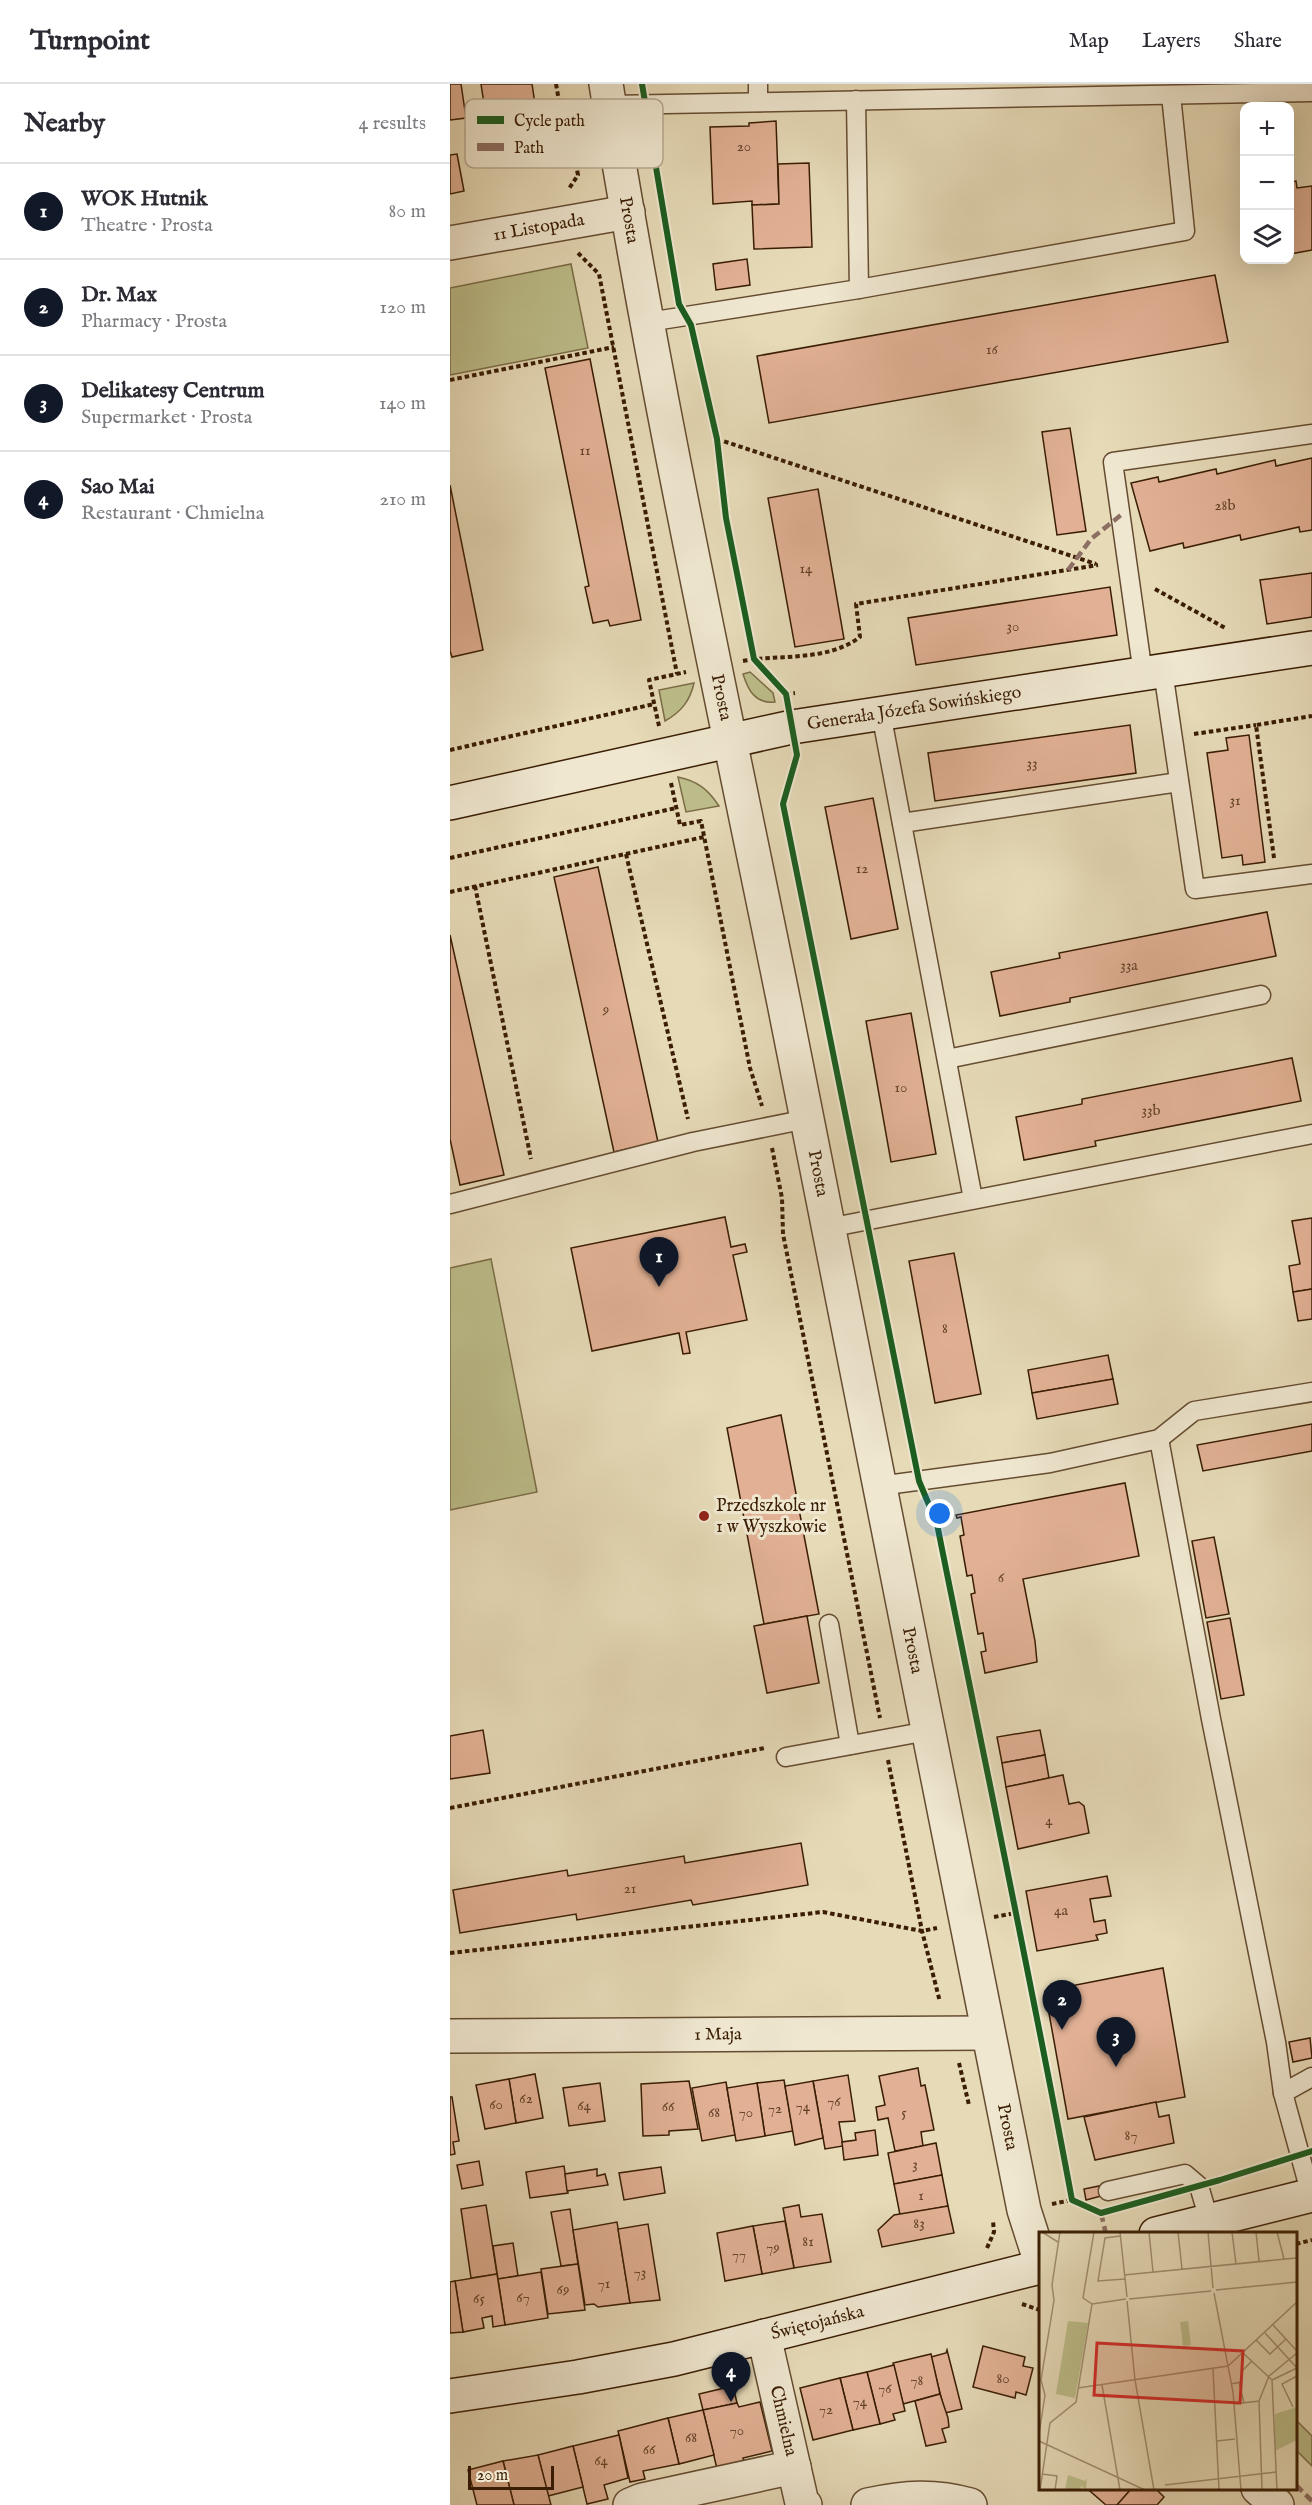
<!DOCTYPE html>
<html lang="en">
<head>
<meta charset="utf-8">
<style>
	body { margin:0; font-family:"IM FELL English",serif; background:#f2f2f3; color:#2b2b33 }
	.controls { position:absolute; right:18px; top:18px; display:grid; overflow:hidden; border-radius:12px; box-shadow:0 6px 24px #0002 }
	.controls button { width:54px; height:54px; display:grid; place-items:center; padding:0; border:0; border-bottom:2px solid #e1e1e2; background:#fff; color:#2b2b33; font:30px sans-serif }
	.scale { position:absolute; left:18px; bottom:15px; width:86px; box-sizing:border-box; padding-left:6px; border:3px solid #3a1d04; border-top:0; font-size:16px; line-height:21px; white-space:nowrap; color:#3a1d04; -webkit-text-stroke:4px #efe7d0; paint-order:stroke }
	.you { position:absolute; left:490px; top:1430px; width:21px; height:21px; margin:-15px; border:4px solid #fff; border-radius:50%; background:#1a73e8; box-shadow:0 0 0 9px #1a73e833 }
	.badge { display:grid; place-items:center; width:39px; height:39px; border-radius:50%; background:#111827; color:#fff; font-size:20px; font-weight:700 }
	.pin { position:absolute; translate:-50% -50px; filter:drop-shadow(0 2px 3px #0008) }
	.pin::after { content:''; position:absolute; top:32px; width:21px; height:18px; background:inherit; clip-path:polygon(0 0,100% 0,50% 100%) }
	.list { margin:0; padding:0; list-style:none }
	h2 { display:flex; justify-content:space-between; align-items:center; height:78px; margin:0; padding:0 24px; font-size:26px }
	h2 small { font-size:20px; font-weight:400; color:#7c7c81 }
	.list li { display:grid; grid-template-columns:39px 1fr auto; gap:18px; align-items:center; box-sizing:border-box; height:96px; padding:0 24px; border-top:2px solid #e1e1e2 }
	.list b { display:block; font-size:22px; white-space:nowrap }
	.list p { margin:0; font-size:20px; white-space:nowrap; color:#7c7c81 }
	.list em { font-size:20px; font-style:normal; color:#7c7c81 }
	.icon { flex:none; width:33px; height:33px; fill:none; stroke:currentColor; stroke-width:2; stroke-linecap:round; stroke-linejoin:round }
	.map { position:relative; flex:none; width:862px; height:2421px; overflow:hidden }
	header { display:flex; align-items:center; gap:36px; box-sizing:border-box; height:84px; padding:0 30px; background:#fff; border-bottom:2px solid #e1e1e2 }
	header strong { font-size:28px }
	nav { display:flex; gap:33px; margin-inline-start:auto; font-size:21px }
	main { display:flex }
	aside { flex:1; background:#fff }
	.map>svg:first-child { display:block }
	.green { fill:#bcbd8a; stroke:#7b6d47; stroke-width:1.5 }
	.building { fill:#e2b195; stroke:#3a1d04; stroke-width:1.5 }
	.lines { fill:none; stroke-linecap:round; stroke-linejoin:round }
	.lane-casing { stroke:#654c31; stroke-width:21 }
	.street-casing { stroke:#654c31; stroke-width:36 }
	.secondary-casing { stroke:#3a1d04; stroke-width:36 }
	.path { stroke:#3a1d04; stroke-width:4; stroke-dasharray:4.5 3; stroke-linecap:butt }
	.lane { stroke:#efe7d0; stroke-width:18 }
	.street { stroke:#efe7d0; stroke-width:33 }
	.secondary { stroke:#efe7d0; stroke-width:33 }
	.quiet { stroke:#8d6e63; stroke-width:4.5; stroke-dasharray:9 4.5; stroke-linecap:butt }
	.cycleway-casing { stroke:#efe7d0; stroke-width:10 }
	.cycleway { stroke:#1b5e20; stroke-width:6 }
	.poi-dot { fill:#8f2418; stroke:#efe7d0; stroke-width:2 }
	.labels { text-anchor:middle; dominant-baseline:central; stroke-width:6; stroke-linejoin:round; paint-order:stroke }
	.number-label { font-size:15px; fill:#644228 }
	.street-label { font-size:18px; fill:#3a1d04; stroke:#efe7d0 }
	.poi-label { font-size:18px; fill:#3a1d04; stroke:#efe7d0; text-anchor:start }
	.inset-road { fill:none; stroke:#a18e6f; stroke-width:1.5 }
	.view { fill:#d62828; fill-opacity:0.15; stroke:#d62828; stroke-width:3 }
	.inset-edge { fill:none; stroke:#3a1d04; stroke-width:3 }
	.key { fill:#efe7d0; stroke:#b9aa93; stroke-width:1.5 }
	.key-label { font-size:16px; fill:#3a1d04 }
</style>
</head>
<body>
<header>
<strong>Turnpoint</strong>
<nav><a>Map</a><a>Layers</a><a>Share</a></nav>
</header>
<main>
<aside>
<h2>Nearby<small>4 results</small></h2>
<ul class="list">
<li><span class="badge">1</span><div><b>WOK Hutnik</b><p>Theatre · Prosta</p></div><em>80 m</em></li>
<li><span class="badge">2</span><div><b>Dr. Max</b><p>Pharmacy · Prosta</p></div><em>120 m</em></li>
<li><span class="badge">3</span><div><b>Delikatesy Centrum</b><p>Supermarket · Prosta</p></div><em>140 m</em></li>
<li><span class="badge">4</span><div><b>Sao Mai</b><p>Restaurant · Chmielna</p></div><em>210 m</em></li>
</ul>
</aside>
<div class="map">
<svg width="862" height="2421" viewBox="0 0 862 2421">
	<rect width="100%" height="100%" fill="#e6dab7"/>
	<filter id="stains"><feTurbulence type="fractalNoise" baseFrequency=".00333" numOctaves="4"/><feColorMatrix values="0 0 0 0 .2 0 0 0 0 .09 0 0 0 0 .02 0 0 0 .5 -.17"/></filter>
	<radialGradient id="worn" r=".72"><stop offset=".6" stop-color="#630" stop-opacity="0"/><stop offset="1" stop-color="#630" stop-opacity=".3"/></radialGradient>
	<g class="green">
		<polygon points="121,180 138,264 0,291 0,204"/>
		<path d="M300 588 323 609 325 618C305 620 298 606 293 590Z"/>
		<path d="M244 599C240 617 231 628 215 637L209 606Z"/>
		<path d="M228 693C247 697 258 705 269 722L236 728Z"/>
		<polygon points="41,1175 87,1408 0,1426 0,1184"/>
		<polygon points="846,2336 862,2352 862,2382 846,2366"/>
	</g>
	<g class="building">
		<polygon points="0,0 11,0 16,34 0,36"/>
		<polygon points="31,0 82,0 87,33 37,40"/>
		<polygon points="326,37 329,120 302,121 302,117 263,120 260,43 299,42 299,39"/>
		<polygon points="7,70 14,107 0,110 0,71"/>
		<polygon points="359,79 362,163 304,165 302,121 329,120 328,80"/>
		<polygon points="846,97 847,104 862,102 862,166 840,170 840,98"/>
		<polygon points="297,175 300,201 266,206 263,180"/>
		<polygon points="765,191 778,258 319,339 307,272"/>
		<polygon points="140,275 191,536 160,542 158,536 143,539 135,503 139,502 95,284"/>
		<polygon points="620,344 636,447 607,451 592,348"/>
		<polygon points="862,374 862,446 850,448 849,443 791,456 790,451 734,464 733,459 700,467 681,399 708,393 709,398 766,385 767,390 825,376 826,382"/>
		<polygon points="0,401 33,566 2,573 0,567"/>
		<polygon points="368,405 394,555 345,563 318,414"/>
		<polygon points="862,489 862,533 817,540 810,496"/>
		<polygon points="660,503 667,551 466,581 458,534"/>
		<polygon points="680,641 686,689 485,717 478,669"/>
		<polygon points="799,651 815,778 793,781 792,771 772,774 757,669 778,666 776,654"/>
		<polygon points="423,714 448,845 401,855 375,723"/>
		<polygon points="148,783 208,1058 164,1068 104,793"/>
		<polygon points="817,828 826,872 620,914 620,918 550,932 541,888 610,874 609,869"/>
		<polygon points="0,851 54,1091 10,1101 0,1055"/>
		<polygon points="461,929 486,1070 441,1078 416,937"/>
		<polygon points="842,974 851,1017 645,1057 646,1062 574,1076 566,1033 632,1020 632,1015"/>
		<polygon points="275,1133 281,1163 295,1160 297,1168 283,1171 297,1236 236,1248 240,1269 233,1270 229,1249 142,1267 121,1164"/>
		<polygon points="862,1134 862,1205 843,1208 839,1182 850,1180 842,1137"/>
		<polygon points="504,1169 531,1310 485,1319 459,1177"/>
		<polygon points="862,1205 862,1235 848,1237 843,1208"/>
		<polygon points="658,1271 663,1295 582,1309 578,1286"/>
		<polygon points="663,1295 668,1320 587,1335 582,1309"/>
		<polygon points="331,1331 369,1530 314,1540 277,1344"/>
		<polygon points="862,1340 862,1367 753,1387 747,1361"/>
		<polygon points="675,1399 689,1472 573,1495 585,1557 587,1578 535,1589 531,1568 536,1567 533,1549 528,1550 521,1510 525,1509 522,1491 517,1492 510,1452 514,1451 511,1433 507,1434 506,1431"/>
		<polygon points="764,1453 779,1530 756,1534 742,1457"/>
		<polygon points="357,1532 369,1599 317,1609 304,1542"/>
		<polygon points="780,1534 794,1611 771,1615 757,1538"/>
		<polygon points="33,1646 40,1689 0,1695 0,1652"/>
		<polygon points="590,1646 595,1671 552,1679 547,1653"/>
		<polygon points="595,1671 599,1694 556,1703 552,1679"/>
		<polygon points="613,1691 619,1720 629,1718 634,1722 639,1749 568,1765 556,1703"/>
		<polygon points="351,1759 358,1801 243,1821 241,1816 127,1836 126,1830 10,1849 3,1806 117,1786 118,1792 234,1772 235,1779"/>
		<polygon points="657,1792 661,1812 640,1815 644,1838 655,1836 657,1849 646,1851 648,1856 587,1867 576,1807"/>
		<polygon points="713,1884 735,2013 618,2035 595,1907"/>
		<polygon points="860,1954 862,1974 843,1978 839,1958"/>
		<polygon points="468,1984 471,2002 475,2001 484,2046 471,2048 473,2062 445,2067 438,2034 428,2036 426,2023 435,2021 429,1992"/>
		<polygon points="85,1990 93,2034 66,2039 59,1995"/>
		<polygon points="398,1991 405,2037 389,2038 393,2062 375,2065 363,1997"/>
		<polygon points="59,1995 66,2039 35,2045 26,2001"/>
		<polygon points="334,1996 343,2047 315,2052 307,1999"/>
		<polygon points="239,1997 248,2045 219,2047 219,2051 193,2052 191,2000"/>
		<polygon points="363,1997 373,2054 345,2061 335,2002"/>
		<polygon points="276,1998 285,2051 252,2057 242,2004"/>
		<polygon points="150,1999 155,2037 119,2042 113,2004"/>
		<polygon points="307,1999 315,2052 286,2057 277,2004"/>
		<polygon points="0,2013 2,2013 9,2057 3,2058 5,2070 0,2071"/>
		<polygon points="706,2018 709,2033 719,2031 724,2059 645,2076 634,2033"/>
		<polygon points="425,2046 428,2071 394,2076 392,2058 406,2056 405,2049"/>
		<polygon points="486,2059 492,2091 444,2100 438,2069"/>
		<polygon points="29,2077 33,2101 12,2105 7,2081"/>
		<polygon points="114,2082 118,2109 80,2114 76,2088"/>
		<polygon points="211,2083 215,2109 174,2116 169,2089"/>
		<polygon points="147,2085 147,2092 155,2090 158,2101 117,2107 115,2090"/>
		<polygon points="492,2091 498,2122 450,2131 444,2100"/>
		<polygon points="649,2102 651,2112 636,2116 634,2105"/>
		<polygon points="36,2121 47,2190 21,2194 11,2125"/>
		<polygon points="349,2121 351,2133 372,2130 381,2178 344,2184 333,2124"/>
		<polygon points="498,2122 504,2149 432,2163 428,2146 444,2131"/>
		<polygon points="120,2125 128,2180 111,2182 101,2128"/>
		<polygon points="335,2137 344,2184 312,2190 303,2142"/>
		<polygon points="167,2138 180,2219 148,2223 144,2220 135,2221 123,2146"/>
		<polygon points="198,2140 210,2216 180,2219 168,2145"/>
		<polygon points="303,2142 312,2190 275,2197 267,2149"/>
		<polygon points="63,2159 68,2192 48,2195 43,2162"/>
		<polygon points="128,2180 135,2226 98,2230 91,2185"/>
		<polygon points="91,2188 98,2234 55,2241 48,2195"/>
		<polygon points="47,2190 55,2241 43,2243 42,2232 32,2234 34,2244 13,2248 5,2197"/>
		<polygon points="5,2197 13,2248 0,2249 0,2198"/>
		<polygon points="533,2262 575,2273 573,2282 583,2284 576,2311 566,2308 565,2314 523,2303"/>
		<polygon points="497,2266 512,2325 495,2329 481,2273 496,2269"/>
		<polygon points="481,2270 490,2310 453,2320 443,2279"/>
		<polygon points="444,2281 455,2327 443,2330 445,2336 430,2340 417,2288"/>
		<polygon points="417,2288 430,2340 403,2346 390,2294"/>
		<polygon points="390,2294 403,2346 363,2356 350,2304"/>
		<polygon points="283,2302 287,2319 253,2326 249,2310"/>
		<polygon points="490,2310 498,2334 499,2343 492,2345 496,2358 476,2362 465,2317"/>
		<polygon points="310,2318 322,2367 293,2374 295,2382 268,2389 253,2326 287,2319 289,2323"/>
		<polygon points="253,2326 264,2371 229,2380 218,2334"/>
		<polygon points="218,2334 229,2380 193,2387 195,2395 180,2398 168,2347"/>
		<polygon points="169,2351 178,2394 154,2401 158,2415 137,2420 123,2362"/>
		<polygon points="123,2362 133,2403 98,2412 88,2371"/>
		<polygon points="88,2371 101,2421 64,2421 53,2377"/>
		<polygon points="53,2377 64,2421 27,2421 18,2386"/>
		<polygon points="642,2404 682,2404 667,2421 656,2421 640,2407"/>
		<polygon points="682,2404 705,2404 714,2413 707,2421 667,2421"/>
	</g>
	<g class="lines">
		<g class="lane-casing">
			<g id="lane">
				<polyline points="308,0 308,18"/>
				<polyline points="406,16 409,205"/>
				<polyline points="160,21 862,8"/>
				<polyline points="198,238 409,205 735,147 721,11"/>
				<polyline points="713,587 745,805 862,790"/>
				<polyline points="693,590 663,378 862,350"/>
				<polyline points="431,629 523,1115"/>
				<polyline points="452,739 729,698"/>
				<polyline points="497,975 811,911"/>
				<polyline points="0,1120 243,1058 357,1035"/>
				<polyline points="378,1144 862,1050"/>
				<polyline points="709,1355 761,1635 826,1958 833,2009 861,2111"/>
				<polyline points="429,1402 600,1379 709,1355 744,1327 862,1308"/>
				<polyline points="379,1540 400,1661"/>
				<polyline points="336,1673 478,1647"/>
				<polyline points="833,2009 862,1993"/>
				<polyline points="658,2107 735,2090 749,2102 759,2136"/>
			</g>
		</g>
		<g class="street-casing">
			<g id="street">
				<path id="s1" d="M156 0C205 308 272 614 334 919 414 1321 493 1724 574 2126L590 2176"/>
				<path id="s2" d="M0 159 178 128"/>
				<path id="s3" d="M0 1952 538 1949"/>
				<path id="s4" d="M314 2252 352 2419 355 2421"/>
				<polyline points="808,2404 827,2421"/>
				<polyline points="180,2421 192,2416 344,2383"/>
				<path d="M418 2421C455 2413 484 2411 520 2421"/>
			</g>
		</g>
		<g class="secondary-casing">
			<g id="secondary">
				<path id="s5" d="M0 719 342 643 862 564"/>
				<polyline points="706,2150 862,2111"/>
				<path id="s6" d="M0 2312 128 2293 224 2275 590 2183"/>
			</g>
		</g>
		<g class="path">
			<polyline points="106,0 112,34 119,45 128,91 118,106"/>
			<polyline points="123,66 137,64"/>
			<polyline points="128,169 149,190 227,590"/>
			<polyline points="0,296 164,263"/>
			<polyline points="267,355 646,480"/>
			<polyline points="705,505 777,545"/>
			<path d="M293 577C332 570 376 578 410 553L406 520 648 481"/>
			<polyline points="336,610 345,609"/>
			<polyline points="209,642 199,596 236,588"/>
			<polyline points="744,650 806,641"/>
			<polyline points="0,666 204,620"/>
			<polyline points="221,699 230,741 251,737 300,984 312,1022"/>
			<polyline points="176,770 238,1035"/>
			<polyline points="0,774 226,724"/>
			<polyline points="824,774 806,641 862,632"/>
			<polyline points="25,802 81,1075"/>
			<polyline points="0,808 254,753"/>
			<polyline points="322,1064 332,1114 333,1150 430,1634"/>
			<polyline points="438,1676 472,1847 490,1918"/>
			<polyline points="0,1724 315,1664"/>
			<polyline points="544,1833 565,1829"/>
			<polyline points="0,1869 373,1828 472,1847 487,1844"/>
			<polyline points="509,1979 519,2021"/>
			<polyline points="602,2120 622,2116"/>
			<polyline points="846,2160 862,2156"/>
			<polyline points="537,2164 544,2148 543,2137"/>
			<polyline points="572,2220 590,2226"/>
		</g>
		<use href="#lane" class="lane"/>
		<use href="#street" class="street"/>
		<use href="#secondary" class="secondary"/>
		<g class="quiet">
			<polyline points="618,486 641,455 671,431"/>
			<polyline points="651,2129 656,2150"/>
			<polyline points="846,2401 862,2417"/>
		</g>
		<g class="cycleway-casing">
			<path id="cycleway" d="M192 0 229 220 241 241 267 355 276 434 304 575 336 610 347 671 333 720 469 1397 487 1440C532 1665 580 1890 622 2116L651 2129 770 2096 862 2067"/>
		</g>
		<use href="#cycleway" class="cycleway"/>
	</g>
	<circle class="poi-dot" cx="254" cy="1432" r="6"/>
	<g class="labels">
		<g class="number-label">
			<text x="294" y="62">20</text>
			<text x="542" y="265">16</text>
			<text x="135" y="366">11</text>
			<text x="775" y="421">28b</text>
			<text x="356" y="484">14</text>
			<text x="563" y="542">30</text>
			<text x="582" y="679">33</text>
			<text x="785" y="716">31</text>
			<text x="412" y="784">12</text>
			<text x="679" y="881">33a</text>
			<text x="156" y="925">9</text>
			<text x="451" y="1003">10</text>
			<text x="701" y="1026">33b</text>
			<text x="495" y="1244">8</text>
			<text x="551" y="1493">6</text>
			<text x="599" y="1736">4</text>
			<text x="180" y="1804">21</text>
			<text x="611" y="1826">4a</text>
			<text x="76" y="2014">62</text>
			<text x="384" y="2017">76</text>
			<text x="46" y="2020">60</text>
			<text x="134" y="2021">64</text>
			<text x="218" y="2022">66</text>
			<text x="353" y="2022">74</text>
			<text x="325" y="2024">72</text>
			<text x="264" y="2028">68</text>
			<text x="296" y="2028">70</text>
			<text x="454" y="2028">5</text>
			<text x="681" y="2051">87</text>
			<text x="465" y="2080">3</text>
			<text x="471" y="2111">1</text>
			<text x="469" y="2139">83</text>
			<text x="358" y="2157">81</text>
			<text x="323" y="2163">79</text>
			<text x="289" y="2170">77</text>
			<text x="190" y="2188">73</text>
			<text x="154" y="2199">71</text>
			<text x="113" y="2205">69</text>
			<text x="73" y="2213">67</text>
			<text x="29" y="2214">65</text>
			<text x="553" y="2294">80</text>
			<text x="467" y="2296">78</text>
			<text x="435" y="2304">76</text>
			<text x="410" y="2317">74</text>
			<text x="376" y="2325">72</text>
			<text x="287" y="2346">70</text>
			<text x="241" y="2353">68</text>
			<text x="199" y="2365">66</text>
			<text x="151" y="2376">64</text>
		</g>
		<g class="street-label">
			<text stroke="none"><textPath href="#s1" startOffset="138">Prosta</textPath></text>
			<text stroke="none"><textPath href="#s2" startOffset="90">11 Listopada</textPath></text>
			<text stroke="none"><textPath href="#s1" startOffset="624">Prosta</textPath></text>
			<text stroke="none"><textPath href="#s5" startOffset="474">Generała Józefa Sowińskiego</textPath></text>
			<text stroke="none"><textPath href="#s1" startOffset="1110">Prosta</textPath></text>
			<text stroke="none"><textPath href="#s1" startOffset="1596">Prosta</textPath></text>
			<text stroke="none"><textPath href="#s3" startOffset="268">1 Maja</textPath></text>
			<text stroke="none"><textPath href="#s1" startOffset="2082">Prosta</textPath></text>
			<text stroke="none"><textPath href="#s6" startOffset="375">Świętojańska</textPath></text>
			<text stroke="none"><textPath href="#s4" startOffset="87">Chmielna</textPath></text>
		</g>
		<g class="poi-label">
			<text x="266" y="1422">Przedszkole nr<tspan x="266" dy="21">1 w Wyszkowie</tspan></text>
		</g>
	</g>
	<g transform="translate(589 2148)">
		<rect width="258" height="258" fill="#e6dab7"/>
		<path d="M29 89 49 91 36 166 17 162ZM149 89 152 113 144 114 141 90ZM258 175V208L236 219V182ZM29 243 46 249 48 246 47 258 42 254 41 258H26Z" fill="#bcbd8a"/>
		<path class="inset-road" d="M3 0 19 10M81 0 88 65M110 0 114 40M139 0 143 37M169 0 174 56M193 0 197 32M217 0 220 29M238 0 245 27M81 4 66 6 59 49 86 47M85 43 257 26M177 58 258 50M175 61 194 160 202 258M90 67 172 59M88 69 96 148 115 258M53 72 44 66 55 0M53 72 87 67M234 93 258 119M226 101 258 136M217 108 231 122 247 107M204 121 233 148 238 258M174 137 180 258M233 148 258 136M200 150 205 171M192 152 202 150 203 139 213 129M63 153 81 258M39 156 189 134 258 70M220 169 223 258M195 172 220 169 230 144 258 121M254 175 243 152 258 144M0 202 6 163 2 148 15 68 13 53 21 0M0 209 106 258M178 209 196 207M3 242 18 244 16 258M126 253 237 240M1 258 11 191 37 170 53 72"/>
		<path class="view" d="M58 111 204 119 201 171 55 163Z"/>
		<rect width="258" height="258" class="inset-edge"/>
	</g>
	<rect x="15" y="15" width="198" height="69" rx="9" class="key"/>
	<rect x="27" y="32" width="27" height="8" fill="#1b5e20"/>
	<rect x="27" y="59" width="27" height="8" fill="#8d6e63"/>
	<g class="key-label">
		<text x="64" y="42">Cycle path</text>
		<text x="64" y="69">Path</text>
	</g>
	<rect width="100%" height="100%" filter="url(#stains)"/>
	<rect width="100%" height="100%" fill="url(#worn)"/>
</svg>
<div class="controls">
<button>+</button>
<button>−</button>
<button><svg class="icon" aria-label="layers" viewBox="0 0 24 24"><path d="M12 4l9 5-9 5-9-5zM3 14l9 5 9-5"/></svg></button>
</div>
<div class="scale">20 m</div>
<div class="you"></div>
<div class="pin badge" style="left:209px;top:1203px">1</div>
<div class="pin badge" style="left:612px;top:1946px">2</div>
<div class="pin badge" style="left:666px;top:1983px">3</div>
<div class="pin badge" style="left:281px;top:2318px">4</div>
</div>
</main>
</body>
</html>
